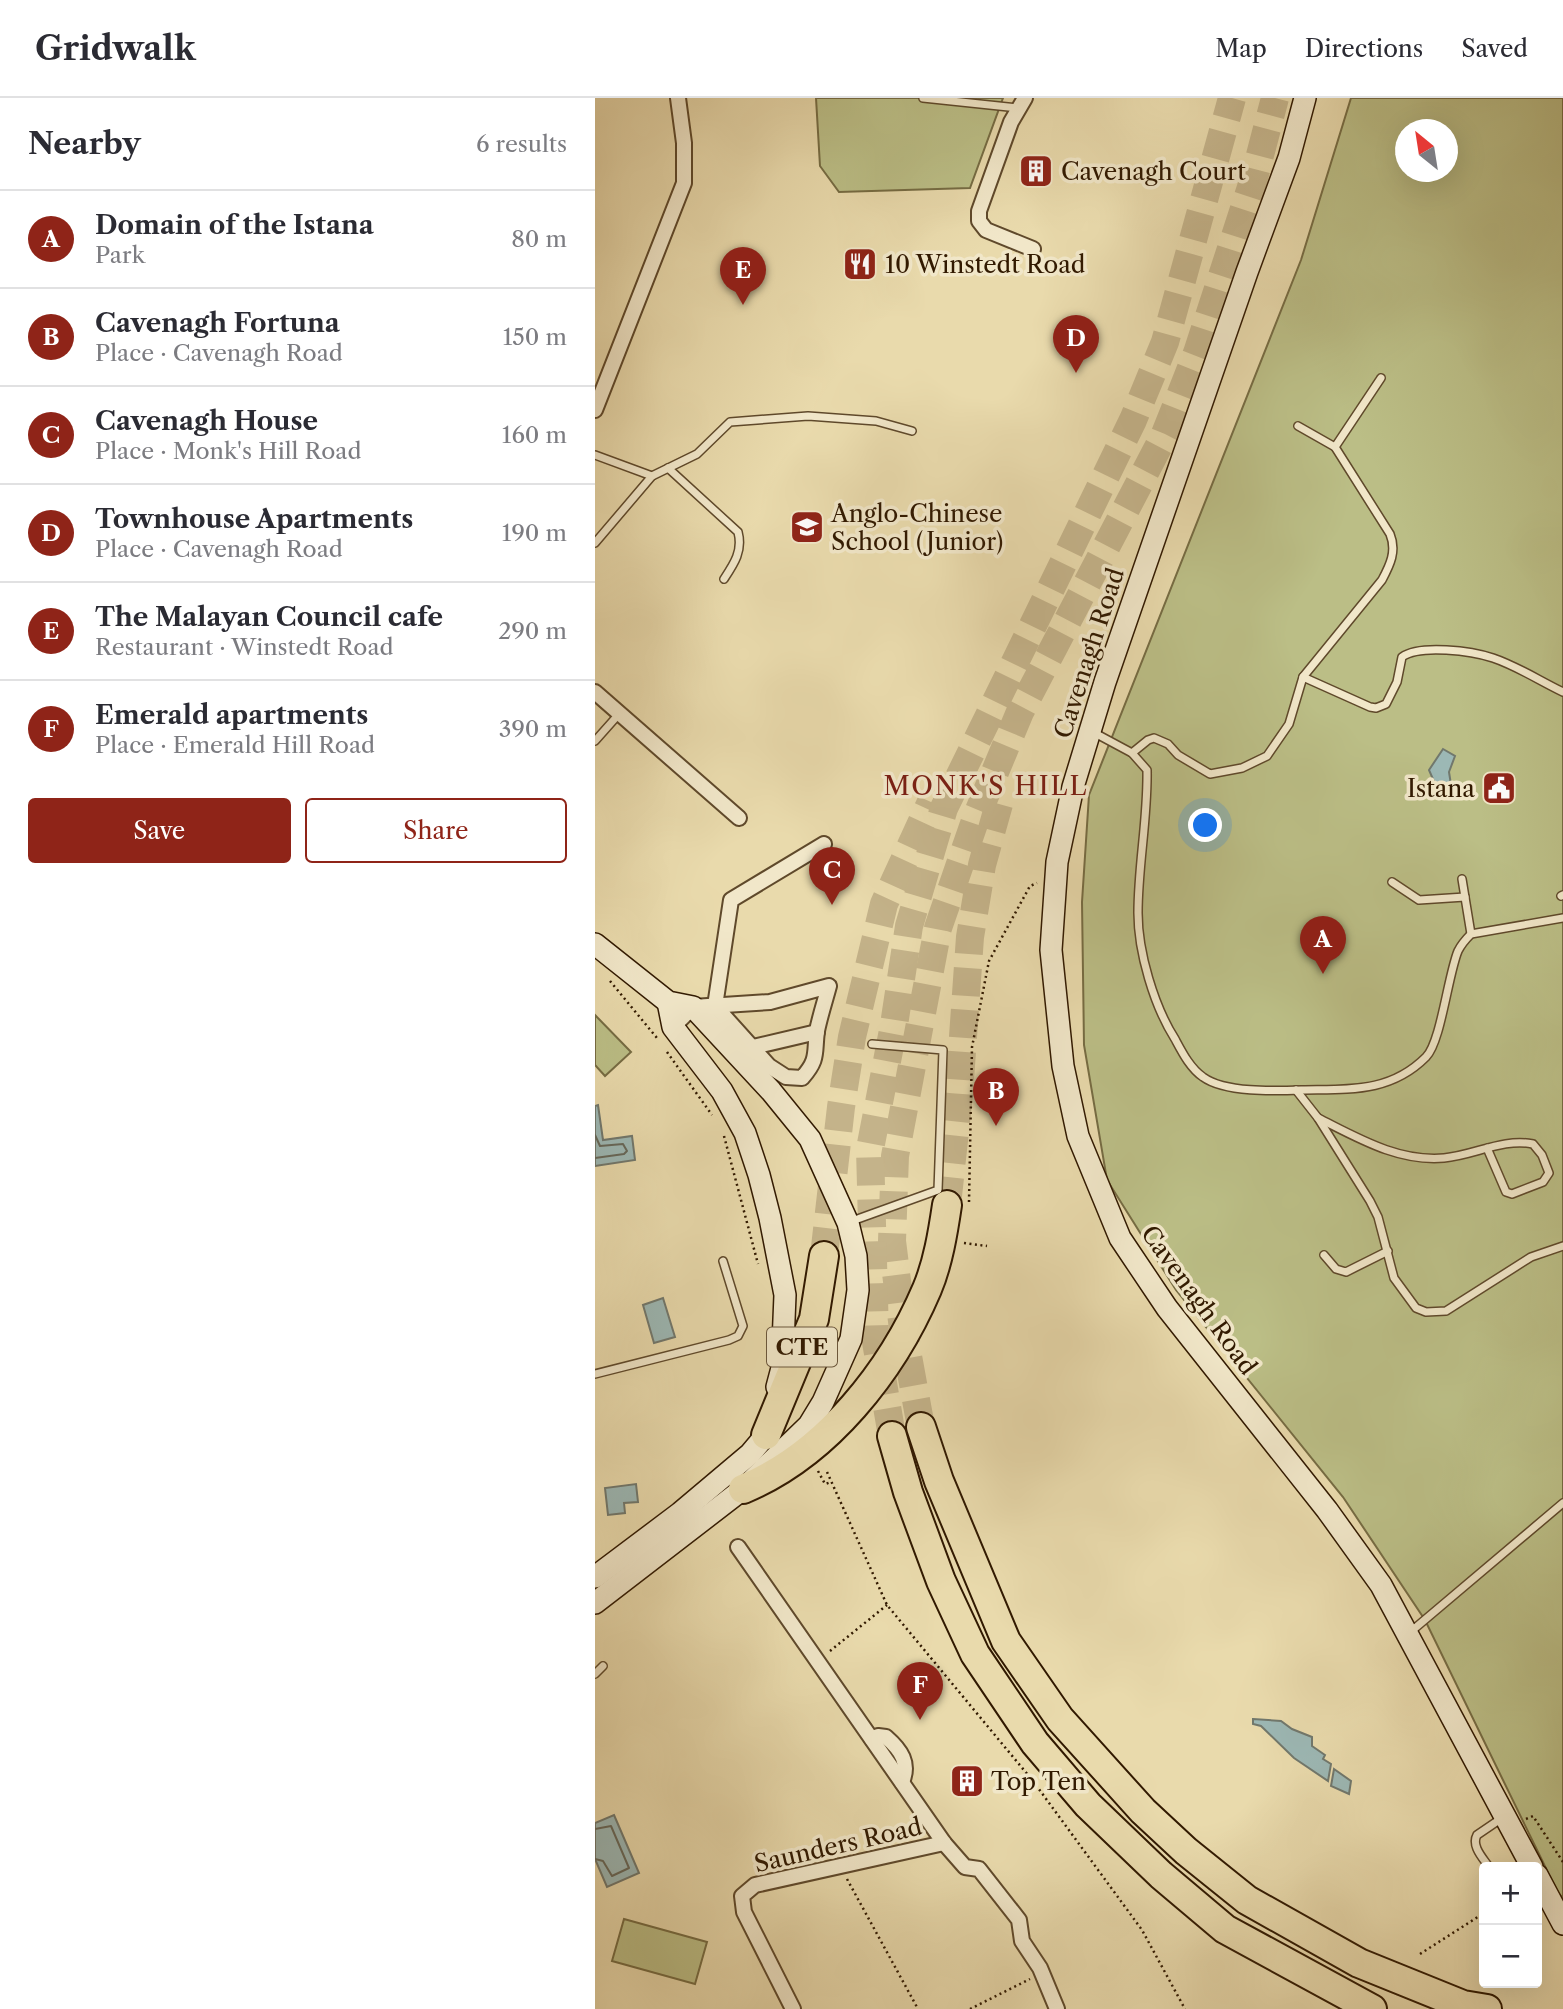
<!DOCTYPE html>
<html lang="en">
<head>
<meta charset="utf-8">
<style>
	body { margin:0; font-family:"Libre Caslon Text",serif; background:#f2f2f3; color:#2b2b33 }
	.controls { position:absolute; right:21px; bottom:21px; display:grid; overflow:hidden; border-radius:7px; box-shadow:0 7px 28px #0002 }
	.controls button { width:63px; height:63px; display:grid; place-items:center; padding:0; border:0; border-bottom:2px solid #e1e1e2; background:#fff; color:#2b2b33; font:35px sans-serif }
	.compass { position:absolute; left:800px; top:21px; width:63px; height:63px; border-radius:50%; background:#fff; box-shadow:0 7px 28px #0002; rotate:330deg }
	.you { position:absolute; left:611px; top:728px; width:24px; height:24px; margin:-18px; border:5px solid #fff; border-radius:50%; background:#1a73e8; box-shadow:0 0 0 10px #1a73e833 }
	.badge { display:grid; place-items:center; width:46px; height:46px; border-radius:50%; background:#8f2418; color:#fff; font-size:23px; font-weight:700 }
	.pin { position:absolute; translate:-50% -58px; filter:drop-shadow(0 2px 4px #0008) }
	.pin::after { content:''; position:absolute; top:37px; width:24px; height:21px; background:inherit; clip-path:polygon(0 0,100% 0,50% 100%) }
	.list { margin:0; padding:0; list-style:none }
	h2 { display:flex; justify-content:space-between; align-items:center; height:91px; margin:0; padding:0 28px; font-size:30px }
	h2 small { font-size:23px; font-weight:400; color:#7c7c81 }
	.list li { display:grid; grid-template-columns:46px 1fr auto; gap:21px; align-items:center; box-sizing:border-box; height:98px; padding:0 28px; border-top:2px solid #e1e1e2 }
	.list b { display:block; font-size:26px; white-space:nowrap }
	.list p { margin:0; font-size:23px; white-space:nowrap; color:#7c7c81 }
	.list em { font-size:23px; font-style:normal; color:#7c7c81 }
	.actions { display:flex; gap:14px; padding:21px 28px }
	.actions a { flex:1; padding:16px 0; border:2px solid #8f2418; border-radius:7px; text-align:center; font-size:24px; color:#8f2418 }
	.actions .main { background:#8f2418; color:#fff }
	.map { position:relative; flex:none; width:968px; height:1911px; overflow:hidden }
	header { display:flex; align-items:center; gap:42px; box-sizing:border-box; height:98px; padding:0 35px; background:#fff; border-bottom:2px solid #e1e1e2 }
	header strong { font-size:33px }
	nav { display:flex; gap:38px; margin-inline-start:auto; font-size:24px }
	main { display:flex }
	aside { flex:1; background:#fff }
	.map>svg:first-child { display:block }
	.green { fill:#bbbe86; stroke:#766c43; stroke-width:2; fill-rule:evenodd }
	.water { fill:#9cb8b5; stroke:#71786d; stroke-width:2 }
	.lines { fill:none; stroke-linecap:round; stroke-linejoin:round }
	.shore { stroke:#66685a; stroke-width:2 }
	.highway-tunnel { stroke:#c4b38a; stroke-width:28; stroke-dasharray:28 14; stroke-linecap:butt }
	.lane-casing { stroke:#5f492b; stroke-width:10 }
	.street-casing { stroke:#5f492b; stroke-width:18 }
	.secondary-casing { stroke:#311900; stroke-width:24 }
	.highway-casing { stroke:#311900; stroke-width:32 }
	.path { stroke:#311900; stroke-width:2.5; stroke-dasharray:2 3.5; stroke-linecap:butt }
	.lane { stroke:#f1e7c9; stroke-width:7 }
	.street { stroke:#f1e7c9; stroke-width:14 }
	.secondary { stroke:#f1e7c9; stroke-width:21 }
	.highway { stroke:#e9daac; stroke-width:28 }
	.labels { text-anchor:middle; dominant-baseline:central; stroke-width:7; stroke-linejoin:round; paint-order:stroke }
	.shield { fill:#f1e7c9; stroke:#6b573c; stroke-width:2 }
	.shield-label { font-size:23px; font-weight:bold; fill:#311900 }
	.poi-label { font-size:24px; fill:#311900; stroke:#f1e7c9; text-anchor:start }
	.street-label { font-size:24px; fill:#311900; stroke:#f1e7c9 }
	.neighbourhood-label { font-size:26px; letter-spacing:2px; fill:#7a1f14; stroke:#f1e7c9 }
</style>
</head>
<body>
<header>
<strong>Gridwalk</strong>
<nav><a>Map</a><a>Directions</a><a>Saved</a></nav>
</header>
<main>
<aside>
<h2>Nearby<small>6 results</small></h2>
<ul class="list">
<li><span class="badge">A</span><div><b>Domain of the Istana</b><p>Park</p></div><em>80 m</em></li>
<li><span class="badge">B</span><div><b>Cavenagh Fortuna</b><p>Place · Cavenagh Road</p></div><em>150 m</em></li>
<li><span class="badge">C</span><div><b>Cavenagh House</b><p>Place · Monk's Hill Road</p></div><em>160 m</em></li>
<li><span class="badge">D</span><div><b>Townhouse Apartments</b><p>Place · Cavenagh Road</p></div><em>190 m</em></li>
<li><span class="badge">E</span><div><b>The Malayan Council cafe</b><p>Restaurant · Winstedt Road</p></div><em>290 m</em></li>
<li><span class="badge">F</span><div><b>Emerald apartments</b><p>Place · Emerald Hill Road</p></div><em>390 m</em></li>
</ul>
<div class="actions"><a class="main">Save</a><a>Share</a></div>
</aside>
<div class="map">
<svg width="968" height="1911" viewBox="0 0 968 1911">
	<rect width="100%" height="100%" fill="#e9daac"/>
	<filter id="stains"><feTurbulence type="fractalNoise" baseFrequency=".00286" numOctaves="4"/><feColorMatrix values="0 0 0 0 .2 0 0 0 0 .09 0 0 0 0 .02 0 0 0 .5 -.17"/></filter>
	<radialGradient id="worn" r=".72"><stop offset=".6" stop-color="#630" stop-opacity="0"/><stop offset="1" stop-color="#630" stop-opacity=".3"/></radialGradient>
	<g class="green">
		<polygon points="221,0 408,0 375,90 244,94 225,68"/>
		<path d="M756 0H968V1800L963 1795 830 1522 748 1399 581 1192 512 1082 489 947 487 804 494 697 706 162ZM810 32H852V74H810Z"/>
		<polygon points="0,917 36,954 10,978 0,967"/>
		<polygon points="29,1821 112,1844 100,1886 17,1863"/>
	</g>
	<g class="water">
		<polygon points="848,651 860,658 854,674 857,693 844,695 834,672"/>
		<polygon points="3,1007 8,1042 37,1038 40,1062 0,1068 0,1008"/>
		<polygon points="68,1200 80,1239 59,1245 48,1207"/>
		<polygon points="41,1386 43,1404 29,1405 30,1415 13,1417 10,1390"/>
		<polygon points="658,1621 686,1623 697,1631 717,1639 717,1648 730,1657 728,1661 736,1666 733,1683 699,1660 666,1628 658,1626"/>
		<polygon points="739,1671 756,1683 754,1696 736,1688"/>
		<polygon points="19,1717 44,1775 12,1789 0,1761 0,1725"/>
	</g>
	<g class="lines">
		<g class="shore">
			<polyline points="0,1037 5,1048 28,1046 32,1053 29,1056 0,1060"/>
			<polyline points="0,1731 16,1728 34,1770 17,1778 8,1763 0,1761"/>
		</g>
		<g class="highway-tunnel">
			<polyline points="352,1107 364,996 375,839 387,767 404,706"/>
			<polyline points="229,1158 246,1009 257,939 289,806 336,704"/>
			<polyline points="326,1329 308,1231 297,1143 300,1058 343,830 382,717 425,614 570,336 602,255 659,80 680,0"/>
			<polyline points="297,1338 280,1238 275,1051 299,927 314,828 349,710 538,322 570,244 637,0"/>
		</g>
		<g class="lane-casing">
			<g id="lane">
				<polyline points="328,0 423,10"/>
				<polyline points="740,349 786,280"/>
				<polyline points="0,357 57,378"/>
				<path d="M73 370 143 434C148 453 139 466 129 481"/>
				<polyline points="0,445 57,378 102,356 135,324 213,318 281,323 317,333"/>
				<path d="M708 579 775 609 781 610 791 606 802 584 807 559C825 546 877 553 898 560 922 568 945 583 968 594"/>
				<path d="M496 633 537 655 552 672C553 720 543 767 543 815 543 854 559 908 580 941 587 954 595 970 608 979 630 995 680 993 707 992 754 991 795 995 831 959 846 944 853 877 863 853 866 847 871 841 876 836L968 820"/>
				<polyline points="0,643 24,616"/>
				<path d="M537 655 553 642 559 640 573 646 583 657 615 676 647 670 672 658 694 626 708 579 787 482C795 467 802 453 795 436L740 349 703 328"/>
				<polyline points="867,781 876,836"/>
				<polyline points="797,784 824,802 870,799"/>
				<polyline points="966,798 968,797"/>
				<polyline points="701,992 723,1020 775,1103 783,1119 799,1180 821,1210 831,1214 851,1213 936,1159 968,1148"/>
				<path d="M723 1020C763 1040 803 1064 849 1060 880 1057 908 1040 938 1046L947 1057 954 1075 948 1084 917 1096 911 1094 892 1050"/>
				<polyline points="257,1123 343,1092 348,952 277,946"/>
				<polyline points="729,1157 741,1171 751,1174 793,1153"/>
				<polyline points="0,1276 134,1242 143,1238 148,1228 128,1163"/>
				<polyline points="813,1536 968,1405"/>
				<polyline points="0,1576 8,1568"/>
				<path d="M894 1769C888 1760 876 1748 882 1737L907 1720"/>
			</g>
		</g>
		<g class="street-casing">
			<g id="street">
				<polyline points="430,0 416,24 384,113 384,123 391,132 438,151"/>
				<polyline points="0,312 89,85 89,45 83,0"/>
				<polyline points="0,594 144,720"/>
				<polyline points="120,908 136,802 229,746"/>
				<path d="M78 929 98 909 175 904 234 888C230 903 225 918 222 933 219 955 224 961 207 980L191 979 174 968 120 908"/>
				<polyline points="158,949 222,934"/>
				<polyline points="143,1449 349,1745 370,1769 384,1771 424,1822 427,1843 445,1870 462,1911"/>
				<path d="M277 1641 283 1638 291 1639C306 1652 315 1665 307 1684"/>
				<polyline points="198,1911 149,1814 147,1798 160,1787 349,1745"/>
			</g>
		</g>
		<g class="secondary-casing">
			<g id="secondary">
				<polyline points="710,0 694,60 652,174 510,584 478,689 462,764 456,852 468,968 483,1038 525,1140 572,1210 732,1412 786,1487 937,1769"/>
				<polyline points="0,846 73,904 98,909 176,993 215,1041 253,1125 261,1158 263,1192 256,1241 228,1304 214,1327 148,1391 0,1505"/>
				<polyline points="73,904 78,929 127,993 150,1035 164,1077 175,1120 190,1197 187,1270 182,1289"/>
				<polyline points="0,1479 85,1415 155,1356 171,1337 174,1324"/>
				<polyline points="942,1777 968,1826"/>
			</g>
		</g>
		<g class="highway-casing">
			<g id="highway">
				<polyline points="326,1329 344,1383 411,1543 465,1621 548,1713 591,1753 652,1802 764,1865 868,1907 892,1911"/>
				<polyline points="171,1337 219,1221 229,1158"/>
				<polyline points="297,1338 313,1394 346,1483 380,1556 440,1645 493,1707 566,1777 630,1831 777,1911"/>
				<path d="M148 1391C232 1356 297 1273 332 1191 343 1165 348 1134 352 1107"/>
			</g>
		</g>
		<g class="path">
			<polyline points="15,883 62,940"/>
			<polyline points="72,954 117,1017"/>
			<polyline points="129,1038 163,1166"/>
			<polyline points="374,1104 377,949 394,863 435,788 442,785"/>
			<polyline points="369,1145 392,1148"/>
			<polyline points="223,1373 230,1386 236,1384"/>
			<polyline points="232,1374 292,1507 438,1683 547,1832 590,1911"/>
			<polyline points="235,1553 292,1507"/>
			<polyline points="931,1721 938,1718 968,1764"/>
			<polyline points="252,1781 323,1911"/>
			<polyline points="825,1856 889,1815"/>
			<polyline points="375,1911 435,1881"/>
		</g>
		<use href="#lane" class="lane"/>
		<use href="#street" class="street"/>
		<use href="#secondary" class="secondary"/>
		<use href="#highway" class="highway"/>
	</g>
	<defs>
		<g id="building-square" transform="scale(1.75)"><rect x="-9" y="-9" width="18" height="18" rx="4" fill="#8f2418" stroke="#f1e7c9"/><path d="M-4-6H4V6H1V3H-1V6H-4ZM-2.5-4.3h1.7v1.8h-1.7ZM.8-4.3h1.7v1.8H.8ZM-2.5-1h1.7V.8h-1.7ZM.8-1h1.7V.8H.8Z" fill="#fff"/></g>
		<g id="restaurant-square" transform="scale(1.75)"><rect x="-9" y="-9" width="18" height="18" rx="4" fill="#8f2418" stroke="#f1e7c9"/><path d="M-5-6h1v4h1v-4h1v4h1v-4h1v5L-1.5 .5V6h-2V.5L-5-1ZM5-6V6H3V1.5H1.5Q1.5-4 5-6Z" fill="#fff"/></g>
		<g id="school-square" transform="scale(1.75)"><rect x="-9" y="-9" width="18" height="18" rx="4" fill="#8f2418" stroke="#f1e7c9"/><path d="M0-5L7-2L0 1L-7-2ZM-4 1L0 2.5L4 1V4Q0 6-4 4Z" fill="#fff"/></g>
		<g id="civic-square" transform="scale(1.75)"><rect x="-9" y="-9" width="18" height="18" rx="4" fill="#8f2418" stroke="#f1e7c9"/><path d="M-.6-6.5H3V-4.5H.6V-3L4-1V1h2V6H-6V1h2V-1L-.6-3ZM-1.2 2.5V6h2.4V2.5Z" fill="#fff"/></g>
	</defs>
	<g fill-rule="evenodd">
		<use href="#building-square" x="441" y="73"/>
		<use href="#restaurant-square" x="265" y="166"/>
		<use href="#school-square" x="212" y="429"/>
		<use href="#civic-square" x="904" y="690"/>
		<use href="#building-square" x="372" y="1683"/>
	</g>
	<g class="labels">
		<rect class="shield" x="172" y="1229.5" width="70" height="39" rx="5"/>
		<g class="shield-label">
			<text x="207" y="1249">CTE</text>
		</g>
		<g class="poi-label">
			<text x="466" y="73">Cavenagh Court</text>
			<text x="290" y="166">10 Winstedt Road</text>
			<text x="236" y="415">Anglo-Chinese<tspan x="236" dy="28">School (Junior)</tspan></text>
			<text x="880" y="690" text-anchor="end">Istana</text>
			<text x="396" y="1683">Top Ten</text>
		</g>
		<g class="street-label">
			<text transform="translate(494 555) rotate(-72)">Cavenagh Road</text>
			<text transform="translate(604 1202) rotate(54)">Cavenagh Road</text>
			<text transform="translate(243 1747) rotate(-13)">Saunders Road</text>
		</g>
		<g class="neighbourhood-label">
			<text x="391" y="688">MONK'S HILL</text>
		</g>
	</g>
	<rect width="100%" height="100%" filter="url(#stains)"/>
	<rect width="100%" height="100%" fill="url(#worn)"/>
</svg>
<div class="controls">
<button>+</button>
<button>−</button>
</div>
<svg class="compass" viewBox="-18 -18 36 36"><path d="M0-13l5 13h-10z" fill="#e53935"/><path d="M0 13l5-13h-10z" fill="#7c7c81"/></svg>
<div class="you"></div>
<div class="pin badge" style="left:728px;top:876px">A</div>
<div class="pin badge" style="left:401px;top:1028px">B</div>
<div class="pin badge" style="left:237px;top:807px">C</div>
<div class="pin badge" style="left:481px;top:275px">D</div>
<div class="pin badge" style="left:148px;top:207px">E</div>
<div class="pin badge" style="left:325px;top:1622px">F</div>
</div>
</main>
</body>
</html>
